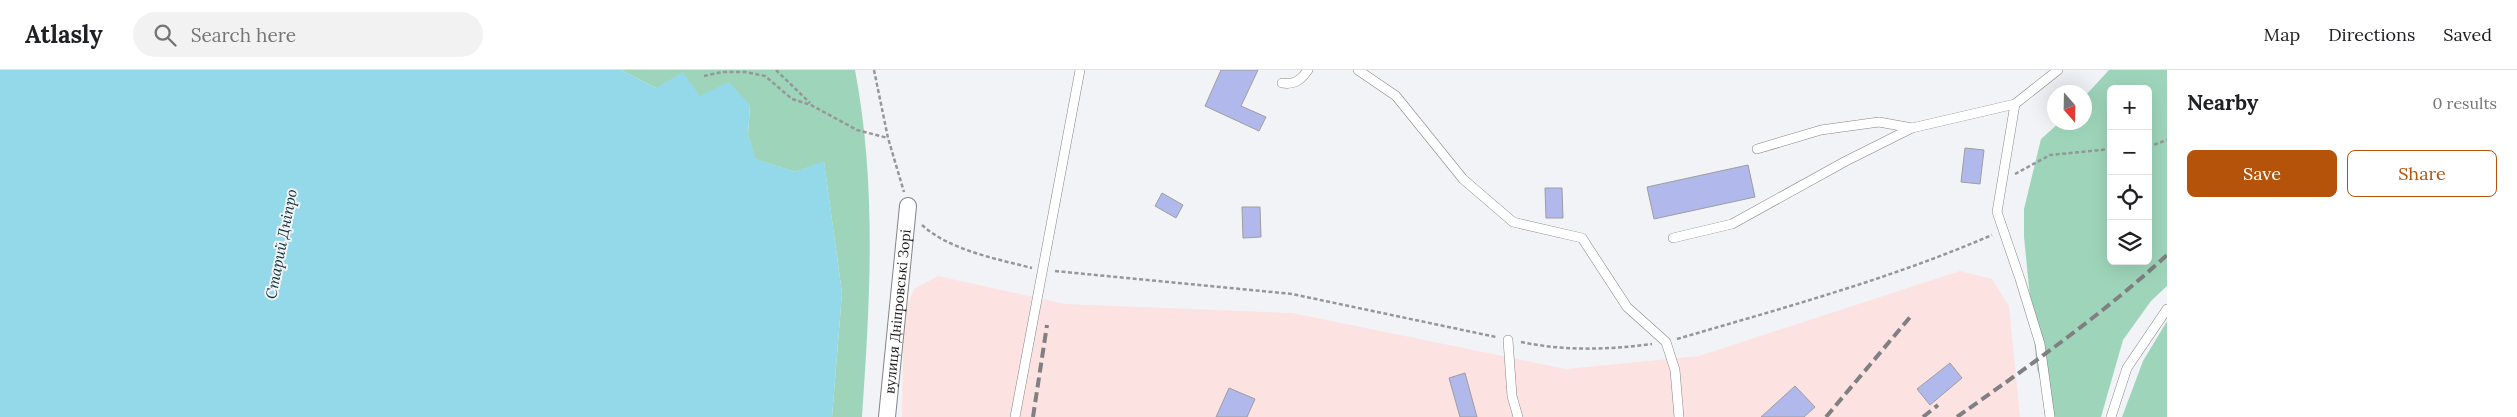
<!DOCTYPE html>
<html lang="en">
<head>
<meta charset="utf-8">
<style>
	body { margin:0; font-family:Lora,serif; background:#f2f2f2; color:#202124 }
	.controls { position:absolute; right:15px; top:15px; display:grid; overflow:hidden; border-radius:8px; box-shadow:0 5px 20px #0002 }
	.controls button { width:45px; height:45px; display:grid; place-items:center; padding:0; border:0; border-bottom:1px solid #e0e0e0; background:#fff; color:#202124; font:25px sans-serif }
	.compass { position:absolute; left:2047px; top:15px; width:45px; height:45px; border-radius:50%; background:#fff; box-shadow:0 5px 20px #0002; rotate:160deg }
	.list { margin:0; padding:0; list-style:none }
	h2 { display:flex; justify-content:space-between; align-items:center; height:65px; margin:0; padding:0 20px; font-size:21px }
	h2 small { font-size:16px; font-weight:400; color:#757577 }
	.actions { display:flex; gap:10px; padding:15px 20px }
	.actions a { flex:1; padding:11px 0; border:1px solid #b45309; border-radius:8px; text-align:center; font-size:18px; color:#b45309 }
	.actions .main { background:#b45309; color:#fff }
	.icon { flex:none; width:28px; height:28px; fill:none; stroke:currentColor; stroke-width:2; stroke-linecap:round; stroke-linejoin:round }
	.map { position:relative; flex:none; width:2167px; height:347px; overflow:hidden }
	header { display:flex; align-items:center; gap:30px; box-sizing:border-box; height:70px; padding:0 25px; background:#fff; border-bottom:1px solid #e0e0e0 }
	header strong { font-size:24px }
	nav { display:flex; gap:28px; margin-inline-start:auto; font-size:18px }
	.search { width:350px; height:45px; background:#f2f2f2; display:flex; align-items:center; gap:12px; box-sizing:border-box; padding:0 18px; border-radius:28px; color:#757577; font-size:19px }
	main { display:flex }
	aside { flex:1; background:#fff }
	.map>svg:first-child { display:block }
	.industrial { fill:#fde2e2 }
	.green { fill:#9ed5ba; fill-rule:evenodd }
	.water { fill:#93d9e9 }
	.building { fill:#b1b8eb; stroke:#9d9ea0 }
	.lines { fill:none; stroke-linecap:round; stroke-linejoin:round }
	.service-casing { stroke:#848588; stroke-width:10 }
	.minor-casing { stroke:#848588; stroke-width:18 }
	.path { stroke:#959698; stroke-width:2.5; stroke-dasharray:4 2.5; stroke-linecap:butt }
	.service { stroke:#fff; stroke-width:9 }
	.minor { stroke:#fff; stroke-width:16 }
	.rail { stroke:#808082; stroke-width:4; stroke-dasharray:10 5; stroke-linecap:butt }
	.labels { text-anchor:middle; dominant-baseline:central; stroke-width:4; stroke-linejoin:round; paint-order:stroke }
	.street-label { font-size:14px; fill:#181819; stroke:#f2f3f6 }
	.water-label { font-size:15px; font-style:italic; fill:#0e3138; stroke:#f2f3f6 }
</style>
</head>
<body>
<header>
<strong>Atlasly</strong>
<div class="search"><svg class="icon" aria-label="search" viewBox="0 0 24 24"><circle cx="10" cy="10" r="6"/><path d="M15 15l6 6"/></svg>Search here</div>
<nav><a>Map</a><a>Directions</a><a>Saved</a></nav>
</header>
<main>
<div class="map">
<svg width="2167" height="347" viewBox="0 0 2167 347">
	<rect width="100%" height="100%" fill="#f2f3f6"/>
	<polygon class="industrial" points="1960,201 1992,209 2009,236 2020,347 902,347 904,244 914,219 938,206 1065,234 1292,243 1566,299 1699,286"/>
	<g class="green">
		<path d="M621 0H855C877 116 870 230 862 347H832L842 223 824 92 795 102 755 89 748 65 750 35 656 18Z"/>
		<path d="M2109 0H2167V216L2151 231 2123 270 2101 347H2053L2037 299 2024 167V139L2041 69 2059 53 2084 52 2085 26ZM2111 19H2148V191H2111Z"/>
		<polygon points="2167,251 2167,347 2122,347 2143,291"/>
	</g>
	<polygon class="water" points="0,0 621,0 656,18 683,2 700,26 729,12 750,35 748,65 756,89 795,102 824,91 842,223 832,347 0,347"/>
	<g class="building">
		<polygon points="1221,0 1258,0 1241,36 1266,47 1259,61 1205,36"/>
		<polygon points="1965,78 1984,80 1980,114 1961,112"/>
		<polygon points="1748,95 1755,127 1654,149 1647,117"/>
		<polygon points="1545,118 1562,118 1563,148 1546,148"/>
		<polygon points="1162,123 1183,135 1176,148 1155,136"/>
		<polygon points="1242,137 1260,137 1261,167 1243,168"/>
		<polygon points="1950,293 1962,308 1930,335 1917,319"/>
		<polygon points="1465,303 1477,347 1460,347 1449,308"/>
		<polygon points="1795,316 1815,337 1804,347 1761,347"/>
		<polygon points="1229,318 1255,329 1247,347 1216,347"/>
	</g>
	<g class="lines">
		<g class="service-casing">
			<g id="service">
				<polyline points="1358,0 1396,26 1463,109 1513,152 1582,168 1627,237 1666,272 1675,300 1679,347"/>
				<path d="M1282 13C1295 15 1301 10 1308 0"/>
				<polyline points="1757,79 1821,60 1879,52 1912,58"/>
				<polyline points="1673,168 1732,154 1846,91 1912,58 2015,34"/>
				<polyline points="1508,270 1512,326 1518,347"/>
				<polyline points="1015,347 1080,0"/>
				<polyline points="2050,347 2040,274 2020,209 1997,142 2015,34 2058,0"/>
				<polyline points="2111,347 2127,298 2167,239"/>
			</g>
		</g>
		<g class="minor-casing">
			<g id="minor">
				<path id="s1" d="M887 347 908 136"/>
			</g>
		</g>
		<g class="path">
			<polyline points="776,0 810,33"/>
			<polyline points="874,0 888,68 904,122"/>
			<polyline points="704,6 722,2 745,2 765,6 792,29 811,35 857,60 888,68"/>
			<polyline points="2148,77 2167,70"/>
			<polyline points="2015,104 2050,85 2111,79"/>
			<path d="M922 155C949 180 997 189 1032 198"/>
			<polyline points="1055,201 1292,224 1496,267"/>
			<path d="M1677 269C1783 238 1890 209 1992 165"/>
			<path d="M1521 272C1565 281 1607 280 1652 274"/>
		</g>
		<use href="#service" class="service"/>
		<use href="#minor" class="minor"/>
		<g class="rail">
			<polyline points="1033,347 1047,255"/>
			<polyline points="1826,347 1911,246"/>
			<polyline points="1923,347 1938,335"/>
			<path d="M1957 347C2029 296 2102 245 2167 185"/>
		</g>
	</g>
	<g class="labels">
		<g class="street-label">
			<text stroke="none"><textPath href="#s1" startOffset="106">вулиця Дніпровські Зорі</textPath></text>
		</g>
		<g class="water-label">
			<text transform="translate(281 174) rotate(-79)">Старий Дніпро</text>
		</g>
	</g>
</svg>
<div class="controls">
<button>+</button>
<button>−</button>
<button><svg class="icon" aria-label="locate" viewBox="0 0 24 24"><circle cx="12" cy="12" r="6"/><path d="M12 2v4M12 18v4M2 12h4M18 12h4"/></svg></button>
<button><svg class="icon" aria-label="layers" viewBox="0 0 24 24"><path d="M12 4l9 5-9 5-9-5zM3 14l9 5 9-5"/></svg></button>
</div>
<svg class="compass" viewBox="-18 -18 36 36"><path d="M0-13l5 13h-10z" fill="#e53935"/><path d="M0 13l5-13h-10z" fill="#757577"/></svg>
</div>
<aside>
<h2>Nearby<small>0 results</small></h2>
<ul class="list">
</ul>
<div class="actions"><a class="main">Save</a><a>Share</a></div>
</aside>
</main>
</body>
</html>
